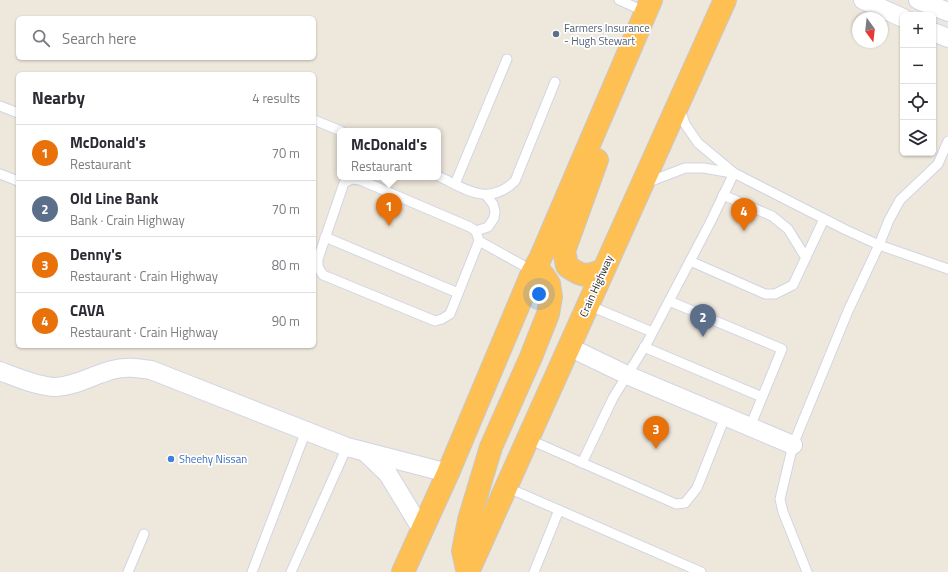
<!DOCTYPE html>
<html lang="en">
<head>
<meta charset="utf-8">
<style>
	body { margin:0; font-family:"Titillium Web",sans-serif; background:#f2f2f3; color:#2b2b33 }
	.controls { position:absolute; right:12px; top:12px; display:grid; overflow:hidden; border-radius:6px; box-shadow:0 1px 3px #0004 }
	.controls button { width:36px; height:36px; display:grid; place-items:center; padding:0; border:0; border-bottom:1px solid #e1e1e2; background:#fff; color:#2b2b33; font:20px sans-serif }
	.compass { position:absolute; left:852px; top:12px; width:36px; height:36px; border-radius:50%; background:#fff; box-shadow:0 1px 3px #0004; rotate:165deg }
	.you { position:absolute; left:539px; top:294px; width:14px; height:14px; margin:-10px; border:3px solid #fff; border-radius:50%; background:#1a73e8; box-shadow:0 0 0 6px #1a73e833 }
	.badge { display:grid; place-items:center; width:26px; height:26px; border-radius:50%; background:#3856ff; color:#fff; font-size:13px; font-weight:700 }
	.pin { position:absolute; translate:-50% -33px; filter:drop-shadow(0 1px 2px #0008) }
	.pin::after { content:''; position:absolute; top:21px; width:14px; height:12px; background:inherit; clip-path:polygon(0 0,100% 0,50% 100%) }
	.popup { position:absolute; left:337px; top:128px; width:104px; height:52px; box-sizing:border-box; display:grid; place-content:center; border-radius:6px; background:#fff; filter:drop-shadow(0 1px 3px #0005); font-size:13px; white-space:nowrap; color:#7c7c81 }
	.popup b { font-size:15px; color:#2b2b33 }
	.popup::after { content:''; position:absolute; left:50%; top:100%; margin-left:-8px; border:8px solid transparent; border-top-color:#fff }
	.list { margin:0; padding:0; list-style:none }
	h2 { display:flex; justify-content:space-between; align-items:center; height:52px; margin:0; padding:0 16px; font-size:17px }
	h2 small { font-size:13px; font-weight:400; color:#7c7c81 }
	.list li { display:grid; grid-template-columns:26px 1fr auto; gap:12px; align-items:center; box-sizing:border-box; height:56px; padding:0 16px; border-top:1px solid #e1e1e2 }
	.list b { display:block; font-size:15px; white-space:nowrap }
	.list p { margin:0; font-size:13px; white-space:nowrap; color:#7c7c81 }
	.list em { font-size:13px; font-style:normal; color:#7c7c81 }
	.icon { flex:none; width:22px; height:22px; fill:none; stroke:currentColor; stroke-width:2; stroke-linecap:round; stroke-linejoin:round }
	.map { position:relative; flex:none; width:948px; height:572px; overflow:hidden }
	.search { position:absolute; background:#fff; box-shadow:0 1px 3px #0004; left:16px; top:16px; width:300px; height:44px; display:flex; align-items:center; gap:10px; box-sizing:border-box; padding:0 14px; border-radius:6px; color:#7c7c81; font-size:15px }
	.panel { position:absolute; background:#fff; box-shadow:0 1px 3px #0004; left:16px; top:72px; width:300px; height:276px; border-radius:6px }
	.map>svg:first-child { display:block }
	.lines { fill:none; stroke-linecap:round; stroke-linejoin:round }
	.service-casing { stroke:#d1d4e5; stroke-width:11 }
	.minor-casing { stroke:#d1d4e5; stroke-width:20 }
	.trunk-casing { stroke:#c8c8c8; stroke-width:24 }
	.service { stroke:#fff; stroke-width:9 }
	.minor { stroke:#fff; stroke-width:18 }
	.trunk { stroke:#ffc053; stroke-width:22 }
	.service-dot { fill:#5c6f8a; stroke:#fff; stroke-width:1.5 }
	.shop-dot { fill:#3f7fe0; stroke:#fff; stroke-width:1.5 }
	.labels { text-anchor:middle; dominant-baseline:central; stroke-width:3.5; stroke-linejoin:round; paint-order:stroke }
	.service-label { font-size:11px; fill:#4e5e75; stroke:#fff; text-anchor:start }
	.street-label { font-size:11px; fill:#2b2b2b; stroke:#fff }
	.shop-label { font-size:11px; fill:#366cbe; stroke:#fff; text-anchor:start }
</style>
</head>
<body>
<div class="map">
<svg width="948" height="572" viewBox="0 0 948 572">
	<rect width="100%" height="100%" fill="#eee7db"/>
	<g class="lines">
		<g class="service-casing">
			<g id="service">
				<polyline points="619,0 646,12"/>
				<polyline points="0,106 18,113"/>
				<polyline points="680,109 685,124 698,143 734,173 846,230 879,245 948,269"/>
				<polyline points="314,120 341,131"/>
				<polyline points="0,174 18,181"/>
				<path d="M438 176C466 189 488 207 515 181L555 82"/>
				<polyline points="646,183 685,168 704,168 732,173"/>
				<polyline points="455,184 507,59"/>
				<polyline points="723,195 772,216 788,229 806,258"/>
				<polyline points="476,231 488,227 494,218 495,211 493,204 486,195"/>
				<polyline points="325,237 458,293"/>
				<polyline points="479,241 476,231 470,227 360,180 352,179 344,183 318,259 318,267 323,275 435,321 442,319 450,314 479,241 533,271"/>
				<polyline points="690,261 765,294 775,294 793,285 824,219"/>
				<polyline points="669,301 693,311"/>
				<polyline points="588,305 652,332"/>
				<polyline points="708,318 782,349 750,427"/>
				<polyline points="644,347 762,397"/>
				<polyline points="528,439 676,504 685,503 697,488 725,417"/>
				<polyline points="582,463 613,398 647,343 711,221 734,173"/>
				<polyline points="506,487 701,572"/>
				<polyline points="128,572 144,534"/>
				<polyline points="252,572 306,431"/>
				<polyline points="291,572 347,447"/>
				<polyline points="534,572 559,510"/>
				<polyline points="807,572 783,512 780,499 793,445 848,311 879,245 889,220 900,200 938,164 948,141"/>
			</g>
		</g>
		<g class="minor-casing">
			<g id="minor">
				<polyline points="863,0 903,18"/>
				<polyline points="918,0 948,12"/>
				<polyline points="933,32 948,38"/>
				<polyline points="569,347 627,375 793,445"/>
				<path d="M0 371C16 377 39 387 56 387 76 386 93 375 112 370 125 366 138 368 151 370L347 447 448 473"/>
				<polyline points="365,452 388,474 422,530"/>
			</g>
		</g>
		<g class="trunk-casing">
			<g id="trunk">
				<path d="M597 160 564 251 567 266C582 277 587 277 603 270"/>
				<polyline points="467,569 463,551 469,520 491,447 531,357 548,314 551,297 549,284 543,275 533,271"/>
				<polyline points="403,572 448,473 533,271 540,259 651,0"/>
				<polyline points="468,572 725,0"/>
			</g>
		</g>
		<use href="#service" class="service"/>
		<use href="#minor" class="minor"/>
		<use href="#trunk" class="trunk"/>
	</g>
	<circle class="service-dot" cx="556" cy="34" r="4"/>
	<circle class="shop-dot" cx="171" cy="459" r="4"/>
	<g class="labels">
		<g class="service-label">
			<text x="564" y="28">Farmers Insurance<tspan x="564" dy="13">- Hugh Stewart</tspan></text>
		</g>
		<g class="street-label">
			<text transform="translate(596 286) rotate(-66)">Crain Highway</text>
		</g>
		<g class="shop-label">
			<text x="179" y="459">Sheehy Nissan</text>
		</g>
	</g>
</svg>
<div class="controls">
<button>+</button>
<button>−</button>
<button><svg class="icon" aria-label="locate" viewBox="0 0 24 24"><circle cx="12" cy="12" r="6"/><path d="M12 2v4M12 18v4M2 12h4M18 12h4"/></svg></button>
<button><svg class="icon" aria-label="layers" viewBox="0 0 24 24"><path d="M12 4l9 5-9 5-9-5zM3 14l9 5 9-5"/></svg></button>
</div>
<svg class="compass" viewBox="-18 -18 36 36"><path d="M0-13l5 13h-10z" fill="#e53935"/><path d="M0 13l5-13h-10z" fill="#7c7c81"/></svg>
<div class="you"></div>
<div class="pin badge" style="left:389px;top:226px;background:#e8710a">1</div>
<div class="popup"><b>McDonald's</b>Restaurant</div>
<div class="pin badge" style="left:703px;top:337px;background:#5c6f8a">2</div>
<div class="pin badge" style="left:656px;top:449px;background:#e8710a">3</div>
<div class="pin badge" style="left:744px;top:231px;background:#e8710a">4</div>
<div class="search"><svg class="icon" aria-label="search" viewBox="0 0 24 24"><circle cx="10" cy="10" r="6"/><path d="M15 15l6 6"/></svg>Search here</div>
<section class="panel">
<h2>Nearby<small>4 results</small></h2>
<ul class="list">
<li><span class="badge" style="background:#e8710a">1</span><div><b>McDonald's</b><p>Restaurant</p></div><em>70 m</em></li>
<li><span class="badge" style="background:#5c6f8a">2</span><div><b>Old Line Bank</b><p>Bank · Crain Highway</p></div><em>70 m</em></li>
<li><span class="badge" style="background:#e8710a">3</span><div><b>Denny's</b><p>Restaurant · Crain Highway</p></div><em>80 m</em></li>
<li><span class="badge" style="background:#e8710a">4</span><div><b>CAVA</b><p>Restaurant · Crain Highway</p></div><em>90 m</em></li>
</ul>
</section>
</div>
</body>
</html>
